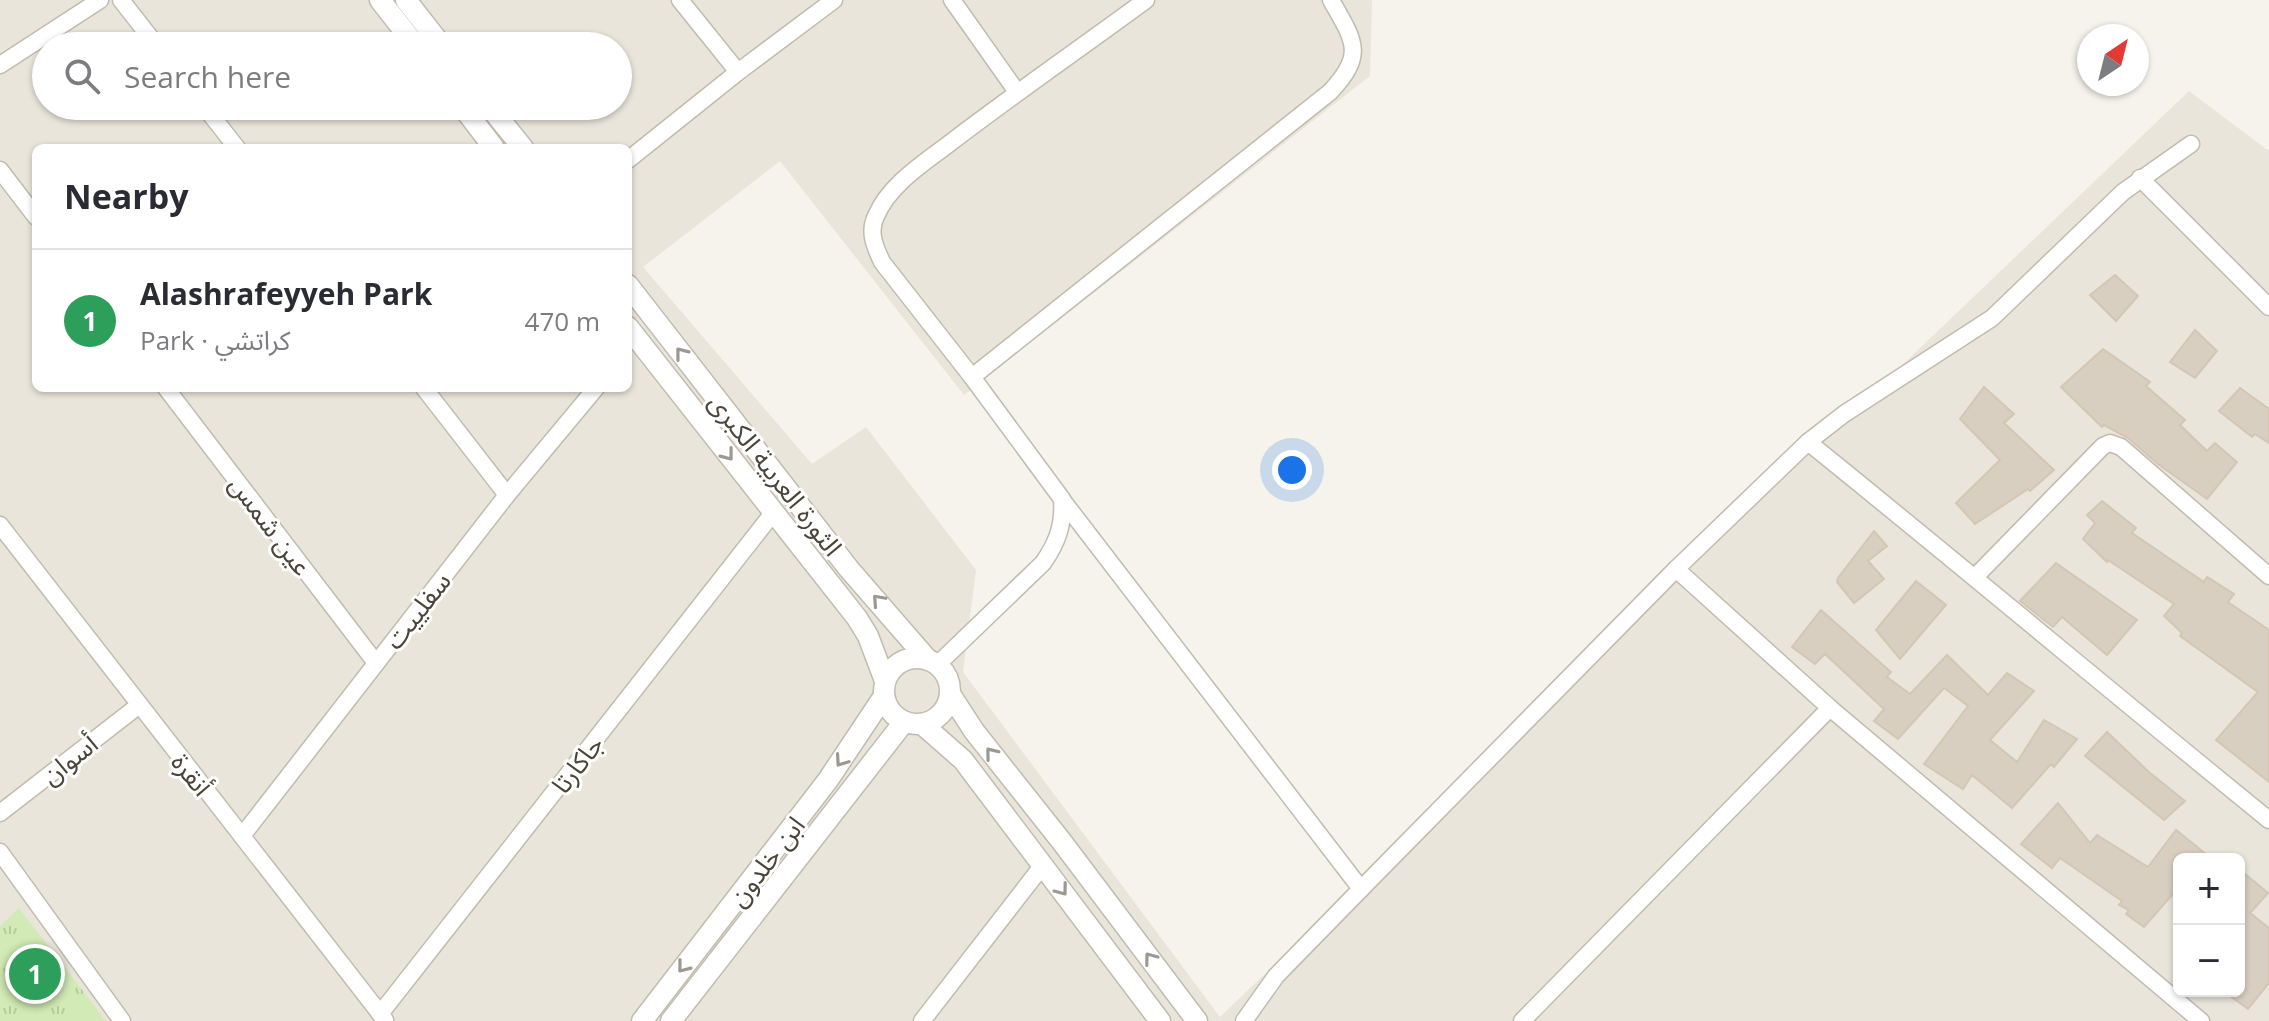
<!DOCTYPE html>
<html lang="en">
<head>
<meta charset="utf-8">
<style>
	body { margin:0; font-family:"Open Sans","Noto Sans Arabic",sans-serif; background:#f2f2f3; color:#2b2b33 }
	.controls { position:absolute; right:24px; bottom:24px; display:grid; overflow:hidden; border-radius:12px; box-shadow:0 2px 6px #0004 }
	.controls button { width:72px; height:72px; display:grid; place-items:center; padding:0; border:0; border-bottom:2px solid #e1e1e2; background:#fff; color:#2b2b33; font:40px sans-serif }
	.compass { position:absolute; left:2077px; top:24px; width:72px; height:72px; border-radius:50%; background:#fff; box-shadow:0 2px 6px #0004; rotate:35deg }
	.you { position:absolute; left:1292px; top:470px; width:28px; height:28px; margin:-20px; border:6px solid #fff; border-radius:50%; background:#1a73e8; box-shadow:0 0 0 12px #1a73e833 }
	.badge { display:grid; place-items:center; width:52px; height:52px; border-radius:50%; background:#d93025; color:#fff; font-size:26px; font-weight:700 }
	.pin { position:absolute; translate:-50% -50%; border:4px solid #fff; box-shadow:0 2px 8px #0006 }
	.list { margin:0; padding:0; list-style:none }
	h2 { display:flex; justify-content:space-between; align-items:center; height:104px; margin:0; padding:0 32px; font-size:34px }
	h2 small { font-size:26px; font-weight:400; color:#7c7c81 }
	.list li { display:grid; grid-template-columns:52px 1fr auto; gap:24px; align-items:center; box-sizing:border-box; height:144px; padding:0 32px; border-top:2px solid #e1e1e2 }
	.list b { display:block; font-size:30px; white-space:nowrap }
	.list p { margin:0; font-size:26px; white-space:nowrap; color:#7c7c81 }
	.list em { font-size:26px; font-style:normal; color:#7c7c81 }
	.icon { flex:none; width:44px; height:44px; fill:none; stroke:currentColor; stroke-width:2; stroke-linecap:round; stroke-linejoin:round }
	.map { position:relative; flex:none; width:2269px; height:1021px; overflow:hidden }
	.search { position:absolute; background:#fff; box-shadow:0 2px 6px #0004; left:32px; top:32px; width:600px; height:88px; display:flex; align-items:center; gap:20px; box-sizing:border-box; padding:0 28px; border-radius:44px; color:#7c7c81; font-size:30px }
	.panel { position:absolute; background:#fff; box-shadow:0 2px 6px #0004; left:32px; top:144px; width:600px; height:248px; border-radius:12px }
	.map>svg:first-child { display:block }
	.residential { fill:#eae5da; fill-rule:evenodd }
	.park { fill:url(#park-tufts) }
	.building { fill:#d8cfc1; stroke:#d3c7b4; stroke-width:2 }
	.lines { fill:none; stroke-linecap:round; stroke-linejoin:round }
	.minor-casing { stroke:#c2bbae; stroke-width:19 }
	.tertiary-casing { stroke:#c2bbae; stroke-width:23 }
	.minor { stroke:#fff; stroke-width:16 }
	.tertiary { stroke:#fff; stroke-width:20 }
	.oneway { stroke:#9c9892 }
	.labels { text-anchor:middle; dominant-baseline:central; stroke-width:6; stroke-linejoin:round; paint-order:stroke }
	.street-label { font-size:26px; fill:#4b4439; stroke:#fff }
</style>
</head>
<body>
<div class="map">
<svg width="2269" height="1021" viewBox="0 0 2269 1021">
	<defs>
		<pattern id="park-tufts" width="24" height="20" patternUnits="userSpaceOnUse" patternTransform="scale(2)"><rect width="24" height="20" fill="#d2eab5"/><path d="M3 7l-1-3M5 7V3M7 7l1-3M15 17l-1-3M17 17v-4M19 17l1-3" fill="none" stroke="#b6ca9c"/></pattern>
	</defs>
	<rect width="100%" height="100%" fill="#f6f3ec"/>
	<path class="residential" d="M0 0H1372L1370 76 964 395 780 161 643 267 812 464 866 427 976 570 963 672 1220 1017 2189 91 2269 151V1021H0ZM46 46H618V106H46ZM36 148H628V388H36ZM2179 859H2239V991H2179Z"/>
	<polygon class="park" points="19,908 106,1021 0,1021 0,926"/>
	<g class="building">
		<polygon points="2115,275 2138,296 2116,321 2090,295"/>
		<polygon points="2195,330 2217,351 2195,378 2170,362"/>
		<polygon points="2103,349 2150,382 2146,386 2185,420 2180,425 2207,451 2215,443 2237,462 2207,499 2158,464 2128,438 2104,425 2102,427 2061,387"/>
		<polygon points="1984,387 2014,414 2004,423 2054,470 2030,491 2028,489 1975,524 1956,503 2000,460 1960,419"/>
		<polygon points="2240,388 2269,409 2269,443 2255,434 2252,437 2219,411"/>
		<polygon points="2102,501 2136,528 2132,533 2204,582 2207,577 2234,594 2228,602 2269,630 2269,782 2216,740 2258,692 2180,636 2182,633 2164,616 2174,604 2108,560 2107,562 2083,539 2095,523 2087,515"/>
		<polygon points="1874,531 1887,546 1868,561 1884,579 1854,603 1837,582 1838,578"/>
		<polygon points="2056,563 2137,620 2107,655 2062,617 2053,627 2020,601"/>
		<polygon points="1916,581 1946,605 1900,659 1876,630"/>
		<polygon points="1821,610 1891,672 1887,677 1910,694 1947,655 1988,695 2007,673 2034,691 1990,740 2017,762 2044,720 2077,739 2054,767 2051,764 2012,808 1972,775 1963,789 1924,764 1968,706 1944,688 1898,739 1874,721 1884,709 1825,654 1815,664 1792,647"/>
		<polygon points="2107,732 2150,773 2185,801 2164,820 2085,756"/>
		<polygon points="2058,803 2090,843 2097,835 2148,867 2176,830 2212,859 2179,859 2179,887 2144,927 2126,914 2129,910 2119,905 2122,901 2060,858 2052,868 2021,844"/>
		<polygon points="2239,869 2268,893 2250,913 2269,928 2269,983 2248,1009 2223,991 2239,991"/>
	</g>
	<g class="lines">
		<g class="minor-casing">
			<g id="minor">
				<polyline points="121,0 157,46"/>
				<polyline points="680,0 738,72"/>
				<polyline points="952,0 1017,92"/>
				<polyline points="0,65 100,0"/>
				<polyline points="204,106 237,148"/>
				<polyline points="628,160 738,72 834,0"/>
				<polyline points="0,170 36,217"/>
				<polyline points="2140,178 2269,307"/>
				<path d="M972 377 1330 92C1366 54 1354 41 1331 0"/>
				<polyline points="166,388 376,663"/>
				<polyline points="424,388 507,495"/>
				<path d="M1808 442C1963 567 2115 695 2269 820"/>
				<polyline points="1063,501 1361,889"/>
				<polyline points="0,525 385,1020"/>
				<polyline points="1676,569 1830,708 2201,1021"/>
				<polyline points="1976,576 2103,446 2110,443 2121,447 2269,576"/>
				<path d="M937 665 1043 563C1057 543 1064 525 1062 499L972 377 882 262C875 247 868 232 876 216 890 183 927 161 954 140 1017 92 1082 47 1146 0"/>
				<polyline points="0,813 138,706"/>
				<polyline points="242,836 507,495 596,388"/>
				<polyline points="0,852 122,1021"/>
				<polyline points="380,1014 773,513"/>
				<polyline points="922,1021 1043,865"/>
				<polyline points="1244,1021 1276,976 1361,889 1676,569 1808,442 1844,414 1992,318 2123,192 2191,144"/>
				<polyline points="1522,1021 1830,708"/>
			</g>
		</g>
		<g class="tertiary-casing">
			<g id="tertiary">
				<polyline points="380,0 416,46"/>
				<polyline points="406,0 442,46"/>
				<polyline points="462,106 494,148"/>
				<polyline points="489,106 523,148"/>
				<polyline points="628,285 849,569 928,660"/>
				<polyline points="628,327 857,618 868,636 885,681"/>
				<circle cx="917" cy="691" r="33"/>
				<polyline points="950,694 974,731 1062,842 1197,1021"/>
				<polyline points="922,724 963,760 1160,1021"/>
				<polyline points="642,1021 828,780 884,696"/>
				<polyline points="671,1021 904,722"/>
			</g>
		</g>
		<use href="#minor" class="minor"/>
		<use href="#tertiary" class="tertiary"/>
	</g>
	<defs><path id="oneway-chevron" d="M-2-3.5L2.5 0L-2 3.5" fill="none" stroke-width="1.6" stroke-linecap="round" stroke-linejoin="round" transform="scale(2)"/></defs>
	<g class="oneway">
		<use href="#oneway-chevron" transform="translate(681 353) rotate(-128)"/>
		<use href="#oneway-chevron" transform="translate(728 455) rotate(52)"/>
		<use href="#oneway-chevron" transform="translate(878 600) rotate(-132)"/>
		<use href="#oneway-chevron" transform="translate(991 753) rotate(-129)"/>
		<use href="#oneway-chevron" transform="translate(841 761) rotate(125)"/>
		<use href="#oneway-chevron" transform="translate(1062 890) rotate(53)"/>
		<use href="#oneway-chevron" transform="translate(1150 958) rotate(-127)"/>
		<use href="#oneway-chevron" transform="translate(683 967) rotate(128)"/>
	</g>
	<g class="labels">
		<g class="street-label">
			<text transform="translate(776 474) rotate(52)">الثورة العربية الكبرى</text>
			<text transform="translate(271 525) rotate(53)">عين شمس</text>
			<text transform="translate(417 610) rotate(-52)">سفلييت</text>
			<text transform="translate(69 759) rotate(-38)">أسوان</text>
			<text transform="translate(577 764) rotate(-52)">جاكارتا</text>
			<text transform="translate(192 774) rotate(51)">أنقرة</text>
			<text transform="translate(766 861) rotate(-52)">ابن خلدون</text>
		</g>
	</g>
</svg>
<div class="controls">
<button>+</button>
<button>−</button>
</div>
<svg class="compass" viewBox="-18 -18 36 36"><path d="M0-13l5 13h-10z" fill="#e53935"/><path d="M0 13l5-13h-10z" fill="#7c7c81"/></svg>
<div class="you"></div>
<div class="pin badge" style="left:35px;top:974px;background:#2e9e5b">1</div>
<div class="search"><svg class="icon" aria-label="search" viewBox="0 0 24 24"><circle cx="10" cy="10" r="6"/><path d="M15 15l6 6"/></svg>Search here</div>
<section class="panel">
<h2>Nearby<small></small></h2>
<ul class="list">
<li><span class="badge" style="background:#2e9e5b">1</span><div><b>Alashrafeyyeh Park</b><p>Park · كراتشي</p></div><em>470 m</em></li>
</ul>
</section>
</div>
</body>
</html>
